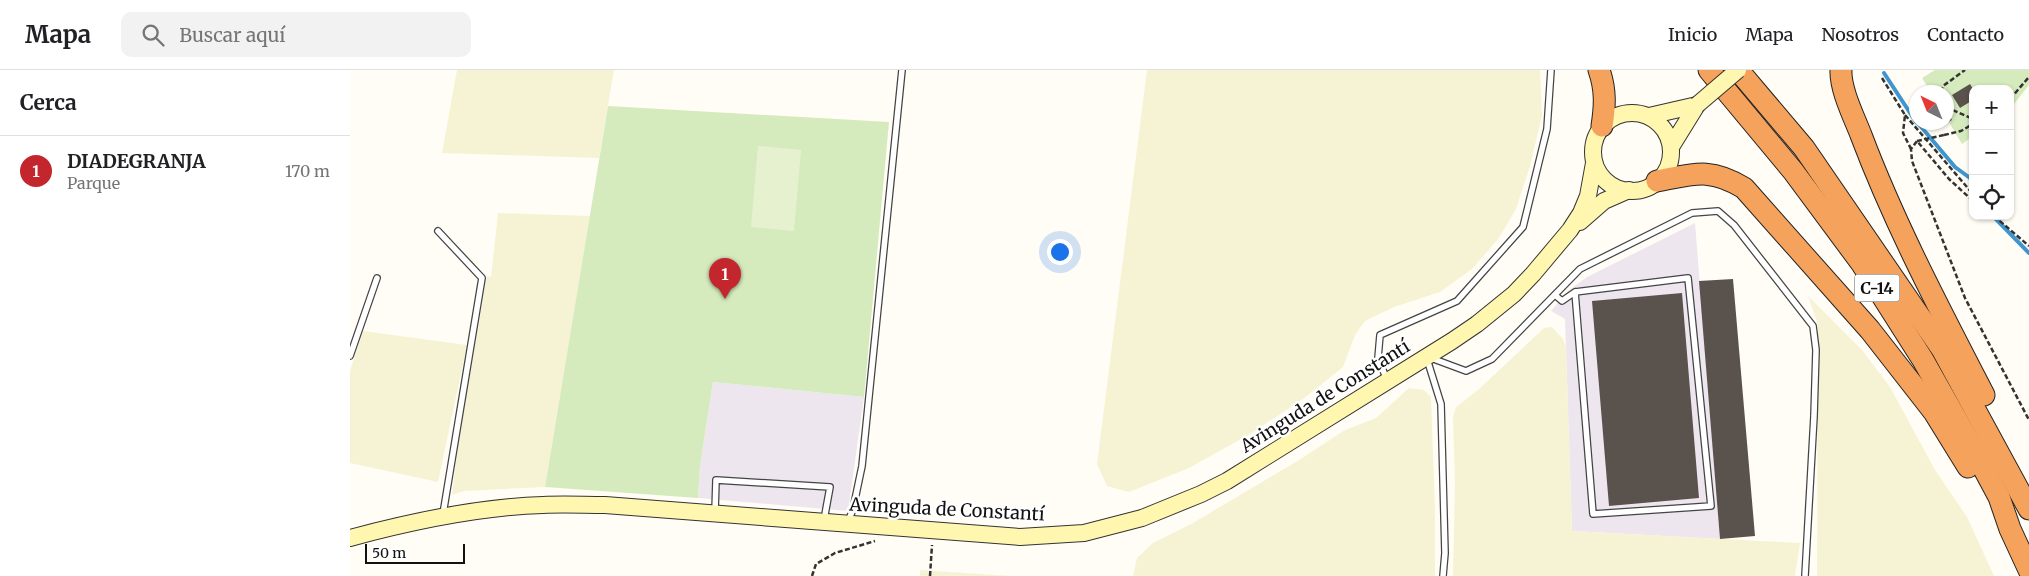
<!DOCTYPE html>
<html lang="es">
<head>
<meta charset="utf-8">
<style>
	body { margin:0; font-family:Merriweather,serif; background:#f2f2f2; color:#202124 }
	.controls { position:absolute; right:15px; top:15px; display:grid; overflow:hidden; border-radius:10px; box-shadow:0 1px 4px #0004 }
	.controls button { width:45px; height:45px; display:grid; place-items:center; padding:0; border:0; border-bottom:1px solid #e0e0e0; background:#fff; color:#202124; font:25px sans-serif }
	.compass { position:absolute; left:1559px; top:15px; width:45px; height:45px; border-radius:50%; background:#fff; box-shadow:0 1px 4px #0004; rotate:317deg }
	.scale { position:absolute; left:15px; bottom:12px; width:100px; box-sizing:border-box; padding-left:5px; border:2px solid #111; border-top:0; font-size:14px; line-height:18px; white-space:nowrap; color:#111; -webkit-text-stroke:4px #fff; paint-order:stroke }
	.you { position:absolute; left:709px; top:181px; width:18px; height:18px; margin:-12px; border:4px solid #fff; border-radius:50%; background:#1a73e8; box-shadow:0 0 0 8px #1a73e833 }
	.badge { display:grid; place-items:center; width:32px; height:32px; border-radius:50%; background:#c4262e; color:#fff; font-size:16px; font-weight:700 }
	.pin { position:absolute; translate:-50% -41px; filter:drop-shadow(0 1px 2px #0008) }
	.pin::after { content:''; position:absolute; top:26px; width:18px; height:15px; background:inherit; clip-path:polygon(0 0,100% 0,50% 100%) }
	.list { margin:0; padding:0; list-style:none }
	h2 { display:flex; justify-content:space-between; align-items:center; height:65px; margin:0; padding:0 20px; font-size:21px }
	h2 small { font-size:16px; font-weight:400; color:#757577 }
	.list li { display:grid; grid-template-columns:32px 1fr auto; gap:15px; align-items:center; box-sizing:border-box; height:70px; padding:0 20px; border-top:1px solid #e0e0e0 }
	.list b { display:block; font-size:19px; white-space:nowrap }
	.list p { margin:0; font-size:16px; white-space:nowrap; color:#757577 }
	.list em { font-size:16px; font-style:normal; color:#757577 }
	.icon { flex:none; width:28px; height:28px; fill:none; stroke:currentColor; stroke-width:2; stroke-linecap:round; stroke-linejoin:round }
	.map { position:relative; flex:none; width:1679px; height:506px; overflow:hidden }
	header { display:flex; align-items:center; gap:30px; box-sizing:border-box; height:70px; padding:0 25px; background:#fff; border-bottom:1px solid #e0e0e0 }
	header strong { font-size:24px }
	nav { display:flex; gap:28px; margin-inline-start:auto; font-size:18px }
	.search { width:350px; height:45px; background:#f2f2f2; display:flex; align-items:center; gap:12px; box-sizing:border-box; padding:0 18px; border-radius:10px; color:#757577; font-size:19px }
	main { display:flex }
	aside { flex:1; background:#fff }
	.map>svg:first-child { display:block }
	.industrial { fill:#eee6ef }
	.farmland { fill:#f6f3d4 }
	.green { fill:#d5ebbd }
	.pitch { fill:#e6f2cf }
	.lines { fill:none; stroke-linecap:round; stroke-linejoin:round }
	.stream { stroke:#3f96cf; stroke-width:4 }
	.building { fill:#5a524d }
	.service-casing { stroke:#444; stroke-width:8 }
	.secondary-casing { stroke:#333; stroke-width:18 }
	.motorway-casing { stroke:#222; stroke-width:23 }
	.path { stroke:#333; stroke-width:2.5; stroke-dasharray:5 2.5; stroke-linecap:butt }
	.service { stroke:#fff; stroke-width:5.5 }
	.secondary { stroke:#fff6b0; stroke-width:16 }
	.motorway { stroke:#f5a25d; stroke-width:21 }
	.secondary-bridge-casing { stroke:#333; stroke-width:18; stroke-linecap:butt }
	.path-bridge { stroke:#333; stroke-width:2.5; stroke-dasharray:5 2.5; stroke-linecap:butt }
	.secondary-bridge { stroke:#fff6b0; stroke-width:16 }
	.labels { text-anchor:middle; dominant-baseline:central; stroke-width:5; stroke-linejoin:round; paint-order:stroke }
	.shield { fill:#fff; stroke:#585858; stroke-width:1 }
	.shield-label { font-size:16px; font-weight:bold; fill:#111 }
	.street-label { font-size:18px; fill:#111; stroke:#fff }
</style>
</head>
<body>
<header>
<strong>Mapa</strong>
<div class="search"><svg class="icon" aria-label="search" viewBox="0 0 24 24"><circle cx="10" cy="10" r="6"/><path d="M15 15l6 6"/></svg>Buscar aquí</div>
<nav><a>Inicio</a><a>Mapa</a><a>Nosotros</a><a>Contacto</a></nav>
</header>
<main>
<aside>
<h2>Cerca<small></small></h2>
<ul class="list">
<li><span class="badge">1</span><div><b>DIADEGRANJA</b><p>Parque</p></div><em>170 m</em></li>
</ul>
</aside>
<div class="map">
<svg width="1679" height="506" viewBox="0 0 1679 506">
	<rect width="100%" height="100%" fill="#fffdf5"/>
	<g class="industrial">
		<polygon points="1345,153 1370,469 1222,461 1215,249 1201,241 1218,221 1237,207"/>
		<polygon points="363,312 514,327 498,441 348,428 350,396"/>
	</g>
	<g class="farmland">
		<polygon points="107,0 264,0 249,88 92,83"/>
		<polygon points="797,0 1190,0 1192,46 1180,96 1166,139 1149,168 1122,199 1090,222 1044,237 1015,251 1005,265 993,297 953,329 900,364 839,398 779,422 757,416 747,394"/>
		<polygon points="148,143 240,146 195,417 114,421 102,425 108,375 137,206 141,207"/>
		<polygon points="1458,226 1512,280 1540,317 1585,400 1617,447 1644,506 1467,506 1468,254"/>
		<polygon points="1202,257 1213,269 1216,277 1222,461 1450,473 1445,506 1103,506 1105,413 1103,347 1106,337 1128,320 1194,258"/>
		<polygon points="13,261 117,275 88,412 0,393 0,301"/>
		<polygon points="1059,318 1074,320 1081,327 1085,438 1085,506 783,506 787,488 803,473 843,453 949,390 995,360 1026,348"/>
		<polygon points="570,500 661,506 570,506"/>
	</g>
	<g class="green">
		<polygon points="1585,0 1679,0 1679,15 1660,39 1660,19 1623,19 1623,66 1612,74 1597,49 1596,22 1581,22 1572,8"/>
		<polygon points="258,36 539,52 514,327 363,312 350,396 348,428 195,417"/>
	</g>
	<polygon class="pitch" points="408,76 451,80 444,161 401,157"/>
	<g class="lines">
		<g class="stream">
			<polyline points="1534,3 1566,52"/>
			<polyline points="1567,52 1605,97 1620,108 1623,113"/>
			<polyline points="1643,146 1679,183"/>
		</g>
	</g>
	<g class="building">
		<polygon points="1620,14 1623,19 1623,30 1610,38 1602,25"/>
		<polygon points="1598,44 1602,50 1596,53 1596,45"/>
		<polygon points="1383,209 1405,466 1370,469 1349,211"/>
		<polygon points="1332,223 1349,428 1259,436 1242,231"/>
	</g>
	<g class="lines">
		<g class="service-casing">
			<g id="service">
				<polyline points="88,161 132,208 93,444"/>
				<polyline points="1205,225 1212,231 1225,222 1243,444 1361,436 1338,208 1225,222"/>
				<polyline points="0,286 27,208"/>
				<polyline points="1081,288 1116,301 1142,289 1230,199 1342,143 1368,141 1384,155 1463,256 1466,280 1464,346 1455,506"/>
				<polyline points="1077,289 1091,334 1095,483 1093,506"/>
				<polyline points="1037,310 1028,288 1030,265 1107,231 1173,157 1197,59 1201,0"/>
				<polyline points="365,442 366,410 480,417 474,450"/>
				<polyline points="498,452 503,439 512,396 552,0"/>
			</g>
		</g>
		<g class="secondary-casing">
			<g id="secondary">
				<circle cx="1282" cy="82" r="39"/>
				<polyline points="1299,46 1347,35"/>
				<polyline points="1321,77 1347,35"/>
				<polyline points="1230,152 1254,131 1279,120"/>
				<path d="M0 468C63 451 128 437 193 435 213 434 234 435 255 435L670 467 734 463 792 448 851 424 877 411 1102 271 1127 254 1164 224 1183 204 1220 160 1231 143 1238 126 1244 93"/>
			</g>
		</g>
		<g class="motorway-casing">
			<g id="motorway">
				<path d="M1249 0C1256 20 1255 36 1252 56"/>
				<polyline points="1359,0 1443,101 1512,194 1573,290 1626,384 1649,427 1660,459 1679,500"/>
				<polyline points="1388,0 1454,78 1592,279 1679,439"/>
				<path d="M1491 0C1490 19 1504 47 1511 65 1545 155 1590 240 1634 325"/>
				<path d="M1307 111C1344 104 1360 97 1394 118L1520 260 1584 342 1618 397"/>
			</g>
		</g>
		<g class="path">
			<polyline points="1532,8 1555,45 1553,63 1561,79"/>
			<polyline points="1591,22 1593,16 1615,0"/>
			<polyline points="1660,29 1679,7"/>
			<polyline points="1596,37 1623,49"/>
			<polyline points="1555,45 1623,124"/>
			<polyline points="1594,65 1611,61 1623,54"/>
			<polyline points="1623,131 1599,109 1567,71 1561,79 1562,91 1615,228 1679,350"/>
			<polyline points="1644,146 1679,176"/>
			<polyline points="462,506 466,494 485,483 525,471"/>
			<polyline points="580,506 582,475"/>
		</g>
		<use href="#service" class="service"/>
		<use href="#secondary" class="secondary"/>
		<use href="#motorway" class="motorway"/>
		<g class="secondary-bridge-casing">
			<polyline id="secondary-bridge" points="1347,35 1388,0"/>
		</g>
		<polyline class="path-bridge" points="1567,71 1594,65"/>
		<use href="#secondary-bridge" class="secondary-bridge"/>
	</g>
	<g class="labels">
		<rect class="shield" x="1504.5" y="204.5" width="45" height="27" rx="4"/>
		<g class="shield-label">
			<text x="1527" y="218">C-14</text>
		</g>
		<g class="street-label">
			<text transform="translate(975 326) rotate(-32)">Avinguda de Constantí</text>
			<text transform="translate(597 439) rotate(3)">Avinguda de Constantí</text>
		</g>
	</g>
</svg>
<div class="controls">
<button>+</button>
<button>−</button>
<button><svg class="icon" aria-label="locate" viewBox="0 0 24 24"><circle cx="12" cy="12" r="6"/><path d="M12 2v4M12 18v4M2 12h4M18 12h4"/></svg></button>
</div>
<svg class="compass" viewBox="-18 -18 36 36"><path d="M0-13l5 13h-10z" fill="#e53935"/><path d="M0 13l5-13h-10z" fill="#757577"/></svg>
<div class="scale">50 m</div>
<div class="you"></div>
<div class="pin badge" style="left:375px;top:229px">1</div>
</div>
</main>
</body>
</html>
